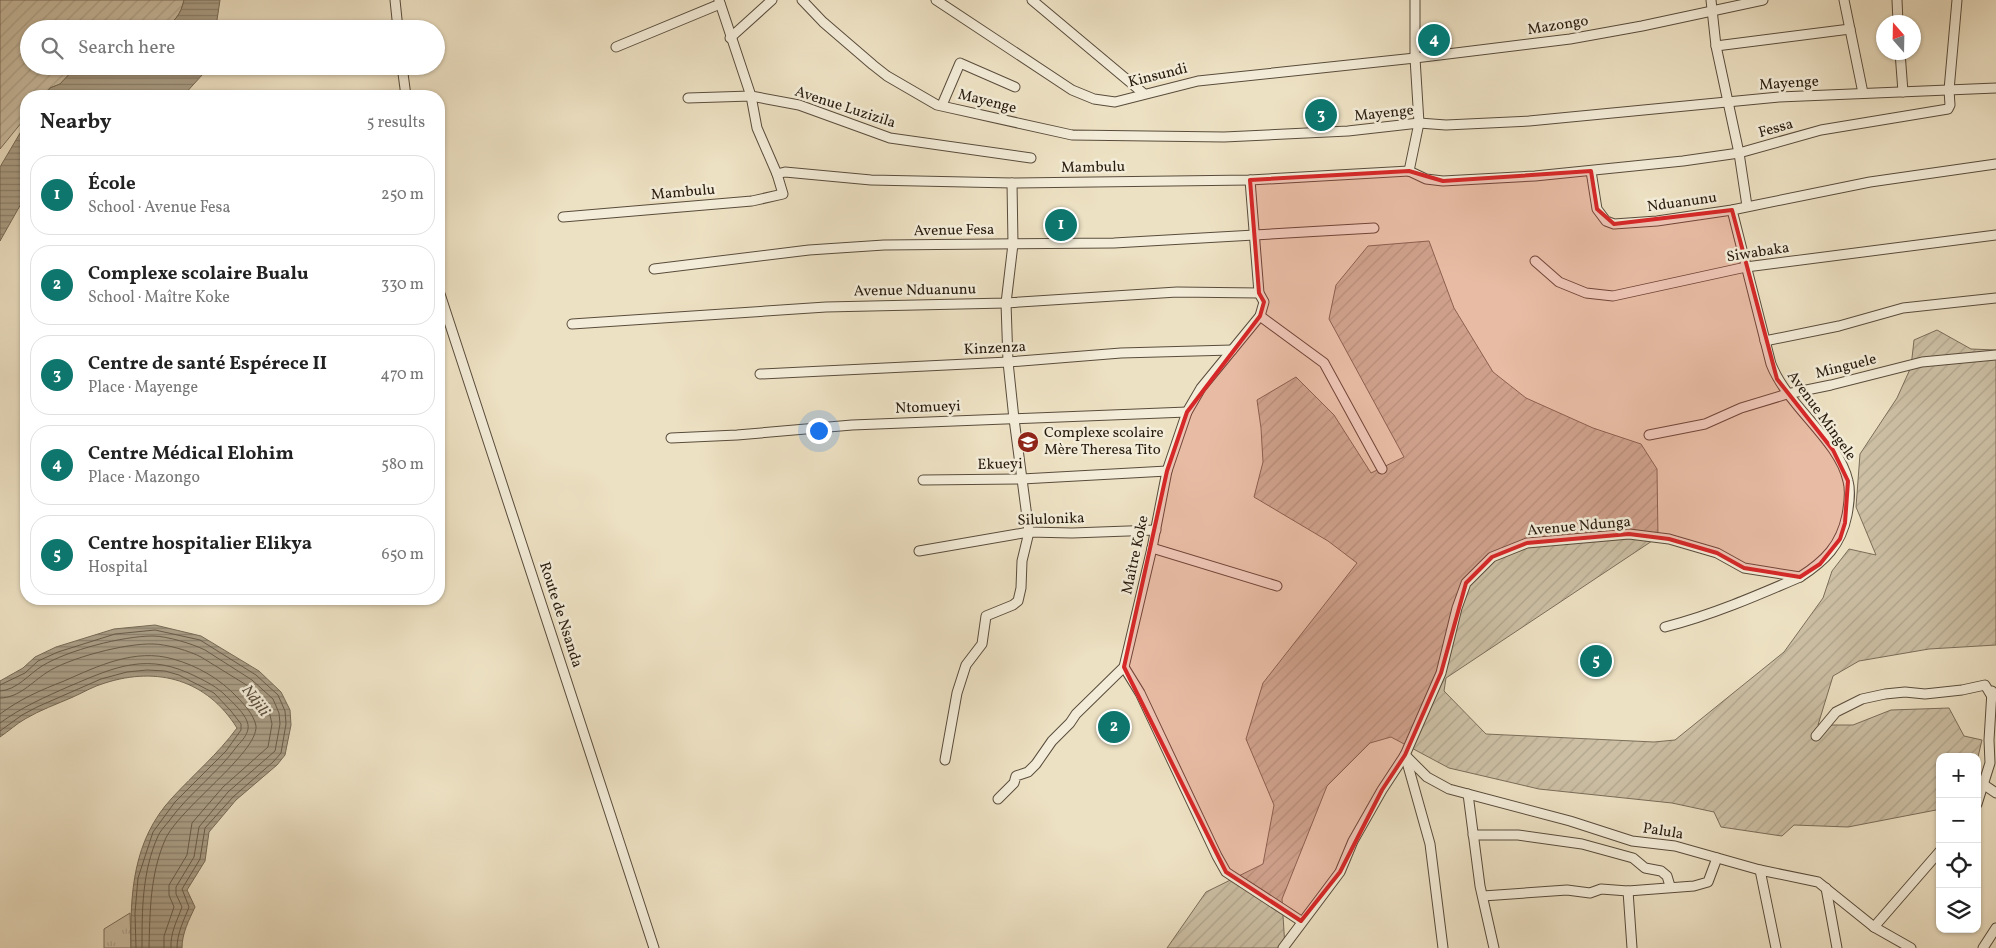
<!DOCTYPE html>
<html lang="en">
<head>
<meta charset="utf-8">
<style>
	body { margin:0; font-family:Vollkorn,serif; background:#f6f6f6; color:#222 }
	.controls { position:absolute; right:15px; bottom:15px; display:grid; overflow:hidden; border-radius:10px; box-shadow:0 1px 4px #0004 }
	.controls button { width:45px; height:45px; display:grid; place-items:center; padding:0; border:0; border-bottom:1px solid #e0e0e0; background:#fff; color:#222; font:25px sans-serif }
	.compass { position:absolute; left:1876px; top:15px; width:45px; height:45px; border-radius:50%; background:#fff; box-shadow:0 1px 4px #0004; rotate:340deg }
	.you { position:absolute; left:818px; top:430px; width:18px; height:18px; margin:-12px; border:4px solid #fff; border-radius:50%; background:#1a73e8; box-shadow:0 0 0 8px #1a73e833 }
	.badge { display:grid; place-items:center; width:32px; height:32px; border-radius:50%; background:#0f766e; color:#fff; font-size:16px; font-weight:700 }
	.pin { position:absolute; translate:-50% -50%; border:2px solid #fff; box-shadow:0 1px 5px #0006 }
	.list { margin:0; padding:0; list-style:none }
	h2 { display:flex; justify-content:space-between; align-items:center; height:65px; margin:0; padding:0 20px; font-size:21px }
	h2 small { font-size:16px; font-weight:400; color:#767676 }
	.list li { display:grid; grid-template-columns:32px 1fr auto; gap:15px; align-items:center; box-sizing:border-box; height:80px; margin:0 10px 10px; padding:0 10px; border:1px solid #e0e0e0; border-radius:20px }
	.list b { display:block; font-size:19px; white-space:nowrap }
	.list p { margin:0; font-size:16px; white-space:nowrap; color:#767676 }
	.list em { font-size:16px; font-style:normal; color:#767676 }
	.icon { flex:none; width:28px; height:28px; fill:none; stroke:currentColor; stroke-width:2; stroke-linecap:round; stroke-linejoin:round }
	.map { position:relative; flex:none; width:1996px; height:948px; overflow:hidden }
	.search { position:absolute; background:#fff; box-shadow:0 1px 4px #0004; left:20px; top:20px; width:425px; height:55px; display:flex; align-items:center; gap:12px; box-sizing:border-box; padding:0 18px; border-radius:28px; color:#767676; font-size:19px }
	.panel { position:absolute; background:#fff; box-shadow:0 1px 4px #0004; left:20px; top:90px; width:425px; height:515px; border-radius:20px }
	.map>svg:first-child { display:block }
	.grass { fill:url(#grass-tufts); stroke:#7a6d5a }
	.garden { fill:url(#garden-furrows); stroke:#7a6d5a }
	.water { fill:url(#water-rules); stroke:#766a56 }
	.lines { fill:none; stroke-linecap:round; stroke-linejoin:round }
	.shore { stroke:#695c4a; stroke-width:1 }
	.minor-casing { stroke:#594c3c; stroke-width:11 }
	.minor { stroke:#f3ecd8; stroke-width:9 }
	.marked { fill:#d62828; fill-opacity:0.2; stroke:#d62828; stroke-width:4; stroke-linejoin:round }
	.labels { text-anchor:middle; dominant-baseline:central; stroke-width:5; stroke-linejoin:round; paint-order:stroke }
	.street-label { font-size:15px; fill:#281b0f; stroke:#f3ecd8 }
	.poi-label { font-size:15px; fill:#281b0f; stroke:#f3ecd8; text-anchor:start }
	.water-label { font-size:16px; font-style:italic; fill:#5c4f3f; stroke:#f3ecd8 }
</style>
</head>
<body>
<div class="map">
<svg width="1996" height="948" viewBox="0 0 1996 948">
	<defs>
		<pattern id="grass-tufts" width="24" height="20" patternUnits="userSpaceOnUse" patternTransform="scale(1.25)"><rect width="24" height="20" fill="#ccbfa4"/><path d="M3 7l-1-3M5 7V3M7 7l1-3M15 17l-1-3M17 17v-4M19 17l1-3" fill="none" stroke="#afa48c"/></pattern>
		<pattern id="garden-furrows" width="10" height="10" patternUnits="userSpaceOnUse" patternTransform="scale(1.25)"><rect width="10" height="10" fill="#ccbfa4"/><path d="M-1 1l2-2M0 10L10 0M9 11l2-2" fill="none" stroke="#afa48c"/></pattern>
		<pattern id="water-rules" width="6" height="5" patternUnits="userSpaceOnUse" patternTransform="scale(1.25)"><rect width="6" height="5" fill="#aa9e86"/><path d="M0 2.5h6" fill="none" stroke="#8a806c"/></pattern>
	</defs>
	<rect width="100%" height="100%" fill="#ede1c3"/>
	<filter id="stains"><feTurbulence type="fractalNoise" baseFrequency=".004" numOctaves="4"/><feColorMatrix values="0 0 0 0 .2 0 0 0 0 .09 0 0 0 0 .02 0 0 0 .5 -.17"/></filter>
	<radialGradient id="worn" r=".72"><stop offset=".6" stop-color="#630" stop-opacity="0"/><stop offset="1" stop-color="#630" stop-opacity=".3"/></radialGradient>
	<polygon class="grass" points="130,913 131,948 104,948 104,929"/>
	<g class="garden">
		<path d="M0 0H184C181 14 175 22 162 29H29V66H77L60 84 50 88 44 96H26V117L0 149Z"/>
		<polygon points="1429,241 1454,308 1493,372 1526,398 1593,428 1641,444 1657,469 1658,537 1446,678 1444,691 1486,734 1654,742 1675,740 1784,652 1823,598 1832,571 1849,549 1876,555 1856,507 1860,454 1897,398 1911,367 1914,340 1937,330 1971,349 1996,350 1996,645 1929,649 1859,661 1833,676 1818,725 1853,725 1891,710 1949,708 1964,736 1982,740 1977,761 1977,757 1940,757 1940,806 1936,810 1848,827 1794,825 1782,836 1775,835 1721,827 1714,812 1672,803 1539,789 1449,768 1391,737 1370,743 1327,786 1282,899 1285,948 1167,948 1206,892 1263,864 1274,805 1246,739 1263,683 1357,563 1328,541 1254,497 1263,462 1261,428 1257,400 1296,377 1334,415 1371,473 1404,457 1329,319 1336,285 1368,246"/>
	</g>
	<g class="water">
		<path d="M184 0H220L217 20 215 25 216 29H162C175 22 181 14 184 0Z"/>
		<polygon points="77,66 207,66 203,74 183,96 44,96 50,88 60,84"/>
		<polygon points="26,123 26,195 0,241 0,167"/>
		<path d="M155 625 201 636 259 671 281 692 290 710 291 725 285 755 277 765 236 800 209 832 205 861 187 890 195 907C189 920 182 933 182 948H131C130 893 133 840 172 798 194 774 218 754 237 728 207 680 158 666 105 683 94 686 84 692 73 697 57 704 40 710 25 719 16 724 9 731 0 737V681L23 668 35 657 56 647 114 629Z"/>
	</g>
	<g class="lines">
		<g class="shore">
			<path d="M0 685 25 673 38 661 58 652 115 634 155 630 200 640 256 675 278 695 285 711 286 724 281 753 273 762 233 797 205 828 200 859 182 889 189 907C184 920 177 933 177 948"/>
			<path d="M0 691C17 690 29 674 42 666 68 650 123 636 153 636 167 636 193 644 205 650L252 680 273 699 279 713 280 724 275 751 228 792 199 827 194 857 176 887V894L182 907C177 921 170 933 171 948"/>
			<path d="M0 698C19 698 32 682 46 673 68 658 126 643 153 644 166 644 190 651 201 657L248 686 268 706 272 724 268 747 223 787 192 823 187 855 169 885V895L174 907 164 936V948"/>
			<path d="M0 714C20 699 41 690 64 681 98 666 135 648 173 659 198 666 220 679 237 697 244 704 254 715 256 726 258 753 178 809 165 840 150 875 150 911 149 948"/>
			<path d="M0 723C22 707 45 697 70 686 117 666 148 652 197 677 207 682 217 687 225 695 233 703 250 717 248 729 247 735 242 741 238 745 218 773 189 793 169 821 165 826 160 831 158 836 142 872 142 910 142 948"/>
			<polyline points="0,731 22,715 37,707 101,679 127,672 147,670 165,671 179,675 214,693 231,711 241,724 241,730 226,751 175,802 153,832 138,878 135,913 136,948"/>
		</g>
		<g class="minor-casing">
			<g id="minor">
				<polyline points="395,0 398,29"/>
				<polyline points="719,0 751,96 799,105 890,138 1031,158"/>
				<polyline points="802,0 823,22 873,65 887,76 937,105 1072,135 1224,137 1348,131 1419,123 1446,125 1529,121 1779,97 1996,88"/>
				<polyline points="936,0 1072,90 1094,99 1115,102 1198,81 1415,58 1570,39 1642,26 1763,0"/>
				<polyline points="1032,0 1143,93"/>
				<polyline points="1711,0 1716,46 1739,153 1747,206"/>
				<polyline points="1844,0 1863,93"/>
				<polyline points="1897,0 1898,22"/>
				<polyline points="730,38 772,0"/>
				<polyline points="1716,46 1850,29"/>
				<polyline points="616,47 720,4"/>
				<polyline points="1900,52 1903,92"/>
				<polyline points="402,66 406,96"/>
				<polyline points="688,98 751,96 757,128 777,174 785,172 871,180 1012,183 1250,180 1409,171"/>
				<polyline points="942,105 960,63 1015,87"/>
				<polyline points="1409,171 1426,179 1443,181 1535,176 1683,161 1739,153 1821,130 1948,109 1950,105 1949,90 1957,0"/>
				<polyline points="1409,171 1419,123 1415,58 1415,0"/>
				<polyline points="1591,171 1597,209 1606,221 1614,224 1657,221 1732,210 1870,182 1996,164"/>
				<polyline points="563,217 752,201 783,194 777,174"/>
				<polyline points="1535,261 1559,282 1586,293 1613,296 1746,267 1996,235"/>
				<polyline points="654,269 809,250 884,245 1114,243 1374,228"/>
				<polyline points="439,291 654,948"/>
				<polyline points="1260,316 1324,363 1382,469"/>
				<polyline points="572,324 826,307 1006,303 1177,292 1259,293"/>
				<polyline points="1765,341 1839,326 1903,308 1996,298"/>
				<polyline points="760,374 1008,362 1121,353 1232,350"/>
				<polyline points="1649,435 1705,424 1741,408 1787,394 1831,385 1922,362 1996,355"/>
				<polyline points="671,438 737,435 852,425 1187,412"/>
				<polyline points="923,480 1022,479 1167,471"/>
				<polyline points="1152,548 1277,586"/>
				<polyline points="919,551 1029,532 1072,533 1156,530"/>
				<path d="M1665 627C1712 615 1756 596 1800 577"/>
				<polyline points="1124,667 1140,693 1217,856 1226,872 1301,921"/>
				<polyline points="1816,736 1836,712 1862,699 1885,694 1905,692 1925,694 1962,690 1985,685 1991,695 1996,697"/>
				<polyline points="1405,755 1427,777 1449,789 1570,821 1632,841 1675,846 1760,870 1818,882 1874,927 1911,948"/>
				<polyline points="1405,755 1430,844 1443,948"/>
				<polyline points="945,760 957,693 966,665 982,644 986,616 1013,605 1018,601 1021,588 1022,561 1029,532 1014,419 1008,362 1006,303 1013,244 1012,183"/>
				<polyline points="1977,780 1996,793"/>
				<polyline points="1468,794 1480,886 1494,948"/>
				<polyline points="998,799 1014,783 1016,776 1028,772 1036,764 1052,741 1070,723 1076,714 1124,667 1152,548 1167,471 1187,412 1201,388 1260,316 1264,302 1259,293 1250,180"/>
				<polyline points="1977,804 1990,763 1989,740 1992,691"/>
				<polyline points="1473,835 1518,835 1582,844 1633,858 1645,868 1661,871 1667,876 1670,886"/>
				<polyline points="1760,870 1776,948"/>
				<polyline points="1826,888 1837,948"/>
				<polyline points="1628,891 1632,948"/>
				<polyline points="1483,896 1567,890 1590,893 1601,889 1628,891 1694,886 1708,882 1717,858"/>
				<polyline points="1874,927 1940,851"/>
				<path d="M1283 948 1340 872 1353 841 1382 790 1405 755 1441 673 1457 608 1466 583 1492 557 1527 543 1629 534 1669 539 1717 553 1744 568 1800 577C1825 561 1841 545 1847 515 1849 504 1851 492 1848 481 1839 440 1788 407 1771 364L1732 210"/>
				<polyline points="1983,948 1996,928"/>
			</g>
		</g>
		<use href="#minor" class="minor"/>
	</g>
	<path class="marked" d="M1409 171 1443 181 1591 171 1597 209 1614 224 1732 210 1777 379 1833 450 1848 481 1845 523 1840 539 1820 564 1800 577 1744 568 1717 553 1669 539 1629 534 1527 543 1492 557 1466 583 1441 673 1405 755 1382 790 1340 872 1301 921 1226 872 1124 667 1167 471 1187 412 1260 316 1264 302 1259 293 1250 180Z"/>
	<defs>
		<g id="school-disc" transform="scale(1.125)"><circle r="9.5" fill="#8f2418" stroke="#f3ecd8"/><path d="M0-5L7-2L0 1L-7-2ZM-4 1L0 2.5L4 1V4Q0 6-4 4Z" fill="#fff"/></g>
	</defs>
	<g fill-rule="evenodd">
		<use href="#school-disc" x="1028" y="442"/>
	</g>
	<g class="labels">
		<g class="street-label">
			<text transform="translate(1558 26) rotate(-9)">Mazongo</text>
			<text transform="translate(1158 76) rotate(-14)">Kinsundi</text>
			<text transform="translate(1789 84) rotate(-4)">Mayenge</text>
			<text transform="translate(987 102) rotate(14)">Mayenge</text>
			<text transform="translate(845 108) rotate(18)">Avenue Luzizila</text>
			<text transform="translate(1384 114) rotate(-6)">Mayenge</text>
			<text transform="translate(1776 129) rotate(-16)">Fessa</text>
			<text transform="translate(1093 168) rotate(-1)">Mambulu</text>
			<text transform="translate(683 193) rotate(-5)">Mambulu</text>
			<text transform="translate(1682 203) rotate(-8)">Nduanunu</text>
			<text transform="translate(954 231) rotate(-1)">Avenue Fesa</text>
			<text transform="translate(1758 253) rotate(-9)">Siwabaka</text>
			<text transform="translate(915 291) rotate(-1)">Avenue Nduanunu</text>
			<text transform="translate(995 349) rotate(-3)">Kinzenza</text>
			<text transform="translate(1846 367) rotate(-14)">Minguele</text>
			<text transform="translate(928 408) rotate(-2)">Ntomueyi</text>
			<text transform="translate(1821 416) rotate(54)">Avenue Mingele</text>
			<text transform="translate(1000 465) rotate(-1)">Ekueyi</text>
			<text transform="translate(1051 520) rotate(-2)">Silulonika</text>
			<text transform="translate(1579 527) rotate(-5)">Avenue Ndunga</text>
			<text transform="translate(1136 555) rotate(-78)">Maître Koke</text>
			<text transform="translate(560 615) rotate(72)">Route de Nsanda</text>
			<text transform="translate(1663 832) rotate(9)">Palula</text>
		</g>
		<g class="poi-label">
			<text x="1044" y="433">Complexe scolaire<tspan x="1044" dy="17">Mère Theresa Tito</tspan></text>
		</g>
		<g class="water-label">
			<text transform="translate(255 701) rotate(53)">Ndjili</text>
		</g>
	</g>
	<rect width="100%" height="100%" filter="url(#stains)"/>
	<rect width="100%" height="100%" fill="url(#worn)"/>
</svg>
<div class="controls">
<button>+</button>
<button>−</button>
<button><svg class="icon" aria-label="locate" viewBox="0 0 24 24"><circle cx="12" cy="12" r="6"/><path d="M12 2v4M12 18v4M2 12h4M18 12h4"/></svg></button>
<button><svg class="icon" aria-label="layers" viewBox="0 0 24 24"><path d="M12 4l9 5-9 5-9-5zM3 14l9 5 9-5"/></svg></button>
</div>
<svg class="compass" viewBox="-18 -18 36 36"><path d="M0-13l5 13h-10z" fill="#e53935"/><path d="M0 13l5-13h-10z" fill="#767676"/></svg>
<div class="you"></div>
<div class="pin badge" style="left:1061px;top:225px">1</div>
<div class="pin badge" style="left:1114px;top:727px">2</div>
<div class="pin badge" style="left:1321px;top:115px">3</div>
<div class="pin badge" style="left:1434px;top:40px">4</div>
<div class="pin badge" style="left:1596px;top:661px">5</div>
<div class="search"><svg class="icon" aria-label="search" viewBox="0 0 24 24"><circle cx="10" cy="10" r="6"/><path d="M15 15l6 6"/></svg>Search here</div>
<section class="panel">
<h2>Nearby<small>5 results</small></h2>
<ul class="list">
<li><span class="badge">1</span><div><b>École</b><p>School · Avenue Fesa</p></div><em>250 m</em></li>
<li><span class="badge">2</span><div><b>Complexe scolaire Bualu</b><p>School · Maître Koke</p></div><em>330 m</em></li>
<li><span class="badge">3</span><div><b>Centre de santé Espérece II</b><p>Place · Mayenge</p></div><em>470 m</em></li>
<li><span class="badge">4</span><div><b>Centre Médical Elohim</b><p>Place · Mazongo</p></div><em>580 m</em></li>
<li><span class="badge">5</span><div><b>Centre hospitalier Elikya</b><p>Hospital</p></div><em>650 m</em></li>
</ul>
</section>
</div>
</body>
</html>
